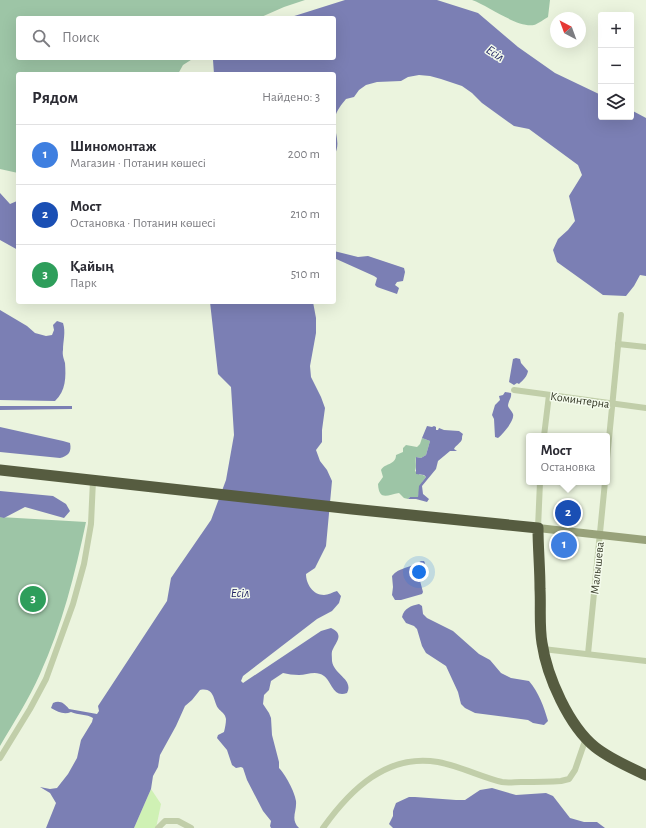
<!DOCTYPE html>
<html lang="ru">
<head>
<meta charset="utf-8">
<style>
	body { margin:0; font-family:"Alegreya Sans",sans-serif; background:#f2f2f3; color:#2b2b33 }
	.controls { position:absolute; right:12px; top:12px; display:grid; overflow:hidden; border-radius:4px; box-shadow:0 4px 16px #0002 }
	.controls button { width:36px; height:36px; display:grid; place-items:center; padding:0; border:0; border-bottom:1px solid #e1e1e2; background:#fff; color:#2b2b33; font:20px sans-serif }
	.compass { position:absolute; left:550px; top:12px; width:36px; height:36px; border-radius:50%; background:#fff; box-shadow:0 4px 16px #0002; rotate:319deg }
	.you { position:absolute; left:419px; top:572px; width:14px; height:14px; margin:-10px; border:3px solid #fff; border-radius:50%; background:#1a73e8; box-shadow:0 0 0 6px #1a73e833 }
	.badge { display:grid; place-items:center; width:26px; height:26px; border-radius:50%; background:#111827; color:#fff; font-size:13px; font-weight:700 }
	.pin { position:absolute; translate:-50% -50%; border:2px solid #fff; box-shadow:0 1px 4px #0006 }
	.popup { position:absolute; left:526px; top:433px; width:84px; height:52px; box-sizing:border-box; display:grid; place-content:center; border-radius:4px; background:#fff; filter:drop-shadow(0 1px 3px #0005); font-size:13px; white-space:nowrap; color:#7c7c81 }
	.popup b { font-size:15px; color:#2b2b33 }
	.popup::after { content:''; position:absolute; left:50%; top:100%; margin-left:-8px; border:8px solid transparent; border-top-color:#fff }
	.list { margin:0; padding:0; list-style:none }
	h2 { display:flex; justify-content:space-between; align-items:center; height:52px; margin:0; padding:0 16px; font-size:17px }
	h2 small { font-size:13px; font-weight:400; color:#7c7c81 }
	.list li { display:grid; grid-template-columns:26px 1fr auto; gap:12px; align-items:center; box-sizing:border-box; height:60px; padding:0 16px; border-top:1px solid #e1e1e2 }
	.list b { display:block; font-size:15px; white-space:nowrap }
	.list p { margin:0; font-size:13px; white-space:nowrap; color:#7c7c81 }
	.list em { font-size:13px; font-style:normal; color:#7c7c81 }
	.icon { flex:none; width:22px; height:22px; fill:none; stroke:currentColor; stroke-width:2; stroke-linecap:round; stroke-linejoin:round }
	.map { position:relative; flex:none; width:646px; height:828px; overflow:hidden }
	.search { position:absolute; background:#fff; box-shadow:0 4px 16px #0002; left:16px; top:16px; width:320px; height:44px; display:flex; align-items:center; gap:10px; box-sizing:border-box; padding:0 14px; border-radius:4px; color:#7c7c81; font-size:15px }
	.panel { position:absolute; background:#fff; box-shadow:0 4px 16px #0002; left:16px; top:72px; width:320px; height:232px; border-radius:4px }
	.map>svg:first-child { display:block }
	.green { fill:#9dc5a6 }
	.sand { fill:#cff1b4 }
	.water { fill:#7b7fb4 }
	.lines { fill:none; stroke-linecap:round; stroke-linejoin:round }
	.street { stroke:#c1cea9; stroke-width:6 }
	.secondary { stroke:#98a27a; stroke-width:8 }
	.highway { stroke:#565c40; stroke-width:11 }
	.labels { text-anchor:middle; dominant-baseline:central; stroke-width:3; stroke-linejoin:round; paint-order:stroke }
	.street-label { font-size:12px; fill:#373b29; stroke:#f4fbec }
	.water-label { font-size:13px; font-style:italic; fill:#1b1e5f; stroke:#f4fbec }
</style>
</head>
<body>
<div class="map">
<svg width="646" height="828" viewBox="0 0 646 828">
	<rect width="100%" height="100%" fill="#ebf4de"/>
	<g class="green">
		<polygon points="0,0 305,0 284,7 259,18 18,18 18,58 194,58 183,65 178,74 18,74 18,173 0,169"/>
		<path d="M472 0H550L548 17C544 19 538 24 534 25 517 28 489 6 472 0Z"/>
		<path d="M422 438 430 441 426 455 421 458 416 457C415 462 417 466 415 471L420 475H423L426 477C420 484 420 488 418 497H410L408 499 404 498 399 493C387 495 379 501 378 484L383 477 381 470C385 463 396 465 396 455L403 452V448L406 445 417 447 420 444Z"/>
		<path d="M0 517 86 522C75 574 62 626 40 674 29 699 14 722 0 746Z"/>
	</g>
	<polygon class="sand" points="151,789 161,804 156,828 134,828"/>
	<g class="water">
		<path d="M345 0H437L478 13 518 47 555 73 601 95V117H631V110L646 118V276L640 275 634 286 626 296 603 295 557 262 553 250 558 239 568 230 575 221 569 196 582 175 578 165 529 129 514 126 482 103 472 93 462 86 441 79 430 76 419 75 408 77 401 81 377 82 366 85 359 90 354 97 346 99C342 104 336 111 335 118 333 132 342 142 334 156V74H214L213 60 216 58H334V18H288Z"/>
		<polygon points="0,193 10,204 17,201 18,202 18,250 0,240"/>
		<polygon points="334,251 358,257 368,256 404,268 405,272 403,281 397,282 395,285 399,288 397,294 377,287 375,285 377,278 374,276 334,258"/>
		<path d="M210 302H313L316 318V333L310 366 311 377 321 397 325 408 322 430V442L316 450 320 461 327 470 332 481 326 546 315 568 306 574C306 584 313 595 324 595 328 595 333 592 337 591L341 596 339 603 332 611 317 619 243 676 241 681 243 683 321 631 331 628C344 634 337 641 333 649 331 652 332 657 332 661 334 675 354 679 347 693 333 698 332 682 324 676 316 670 307 675 299 675 293 675 288 674 283 673L271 681 269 690 264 695 263 704 269 713 271 718 272 735 279 762V768C285 774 295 792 296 801 297 812 290 819 299 828H271L270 826 271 821 263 811 247 780 243 768 241 767 236 768 232 765 227 750 217 738 218 735 224 732C225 728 226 723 226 719 225 713 221 712 218 708 213 701 215 687 200 690L192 700 185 706 176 726 160 755 158 767 153 776 151 789 134 828H46L56 803 50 793 40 787 50 789 57 788 68 774 77 758 81 740 92 722 93 718C87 714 78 715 71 712 64 715 58 712 51 708L53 703C60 700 64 703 69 709L97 714 99 711 98 706 167 601 171 578 211 520 226 480 234 435 231 387 218 374Z"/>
		<path d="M0 310 27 326 35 333 46 336 52 335 54 330 53 325 57 321 63 323C66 332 63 341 63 350 62 355 64 359 65 363 66 377 66 391 55 401L0 400Z"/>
		<path d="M516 358 520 359 521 363 528 371C527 377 523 380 519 384L517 383 514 385 509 382 513 359Z"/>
		<path d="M505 392 511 393C512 398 508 401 508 406 509 409 512 411 513 414 515 420 503 434 498 438L495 437 494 419 492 415 495 405 500 400 499 396 503 395Z"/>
		<polygon points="0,406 72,406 72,409 0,410"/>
		<path d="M427 426 432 427 434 426 436 427V430H438L439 428 444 430 459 431 463 434C462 436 462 437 462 439 461 443 456 445 454 449L457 451H450L438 461 436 469 422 486 423 494 429 499 427 502 416 499H408L410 497H418L419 486 426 477 424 475 416 474C416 473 416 459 416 457L421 458 426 455 430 441 422 438Z"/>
		<path d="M0 427 63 441 70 443C72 452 68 456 60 458L0 452Z"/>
		<polygon points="0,491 53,496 66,504 70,511 64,518 25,507 4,518 0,517"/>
		<path d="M421 561H424L425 563 419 577 423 592 422 594 401 600H395L392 595 393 587 392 576C399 567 411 568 421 561Z"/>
		<path d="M419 604 422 606 423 614 427 618 453 631 479 654 490 660 501 673 511 678 529 681C539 693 544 707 548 721L544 725 533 723 528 720 475 713 465 708 461 704 458 692 446 666 426 653 422 646 417 629 414 626 406 623 402 617C404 608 411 606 419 604Z"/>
		<polygon points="492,788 516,795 546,793 553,796 570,818 584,822 597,822 605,828 393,828 389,824 393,816 393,811 396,803 409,797 415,797 456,800 465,800 480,790"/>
	</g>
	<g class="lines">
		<g class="street">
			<polyline points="618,344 646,347"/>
			<polyline points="514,390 646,408"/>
			<polyline points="544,436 549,395"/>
			<polyline points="607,459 621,315"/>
			<polyline points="538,528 540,482"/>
			<polyline points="543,649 646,661"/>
			<polyline points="588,654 605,482"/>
			<polyline points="0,758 30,709 46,679 73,604 84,564 91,524 93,480"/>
			<polyline points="158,828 165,821 178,821 191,828"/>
			<path d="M323 828C350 790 387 753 438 762 460 766 481 777 502 782 508 783 515 782 521 782 534 782 547 782 561 781L569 779 575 770 586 738"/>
		</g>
		<polyline class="secondary" points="538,528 646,540"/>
		<path class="highway" d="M0 470 352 509 538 528C538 548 540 568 540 589 541 607 539 625 542 643 547 677 569 726 595 747 610 759 629 767 646 775"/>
	</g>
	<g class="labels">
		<g class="street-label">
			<text transform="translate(580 400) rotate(8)">Коминтерна</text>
			<text transform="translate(597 568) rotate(-84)">Малышева</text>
		</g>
		<g class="water-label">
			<text transform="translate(495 54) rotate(34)">Есіл</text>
			<text x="240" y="593">Есіл</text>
		</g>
	</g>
</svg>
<div class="controls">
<button>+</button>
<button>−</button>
<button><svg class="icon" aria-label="layers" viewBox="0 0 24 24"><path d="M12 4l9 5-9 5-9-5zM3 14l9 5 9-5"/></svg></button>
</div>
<svg class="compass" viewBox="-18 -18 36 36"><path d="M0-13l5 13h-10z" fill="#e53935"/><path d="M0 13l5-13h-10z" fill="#7c7c81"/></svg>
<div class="you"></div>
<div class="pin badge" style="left:564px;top:545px;background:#3f7fe0">1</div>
<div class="pin badge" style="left:568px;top:513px;background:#1a4fb4">2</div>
<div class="popup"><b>Мост</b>Остановка</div>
<div class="pin badge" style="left:33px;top:599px;background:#2e9e5b">3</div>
<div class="search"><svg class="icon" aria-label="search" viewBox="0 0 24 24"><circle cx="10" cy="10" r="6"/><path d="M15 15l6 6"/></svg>Поиск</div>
<section class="panel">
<h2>Рядом<small>Найдено: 3</small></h2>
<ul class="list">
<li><span class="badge" style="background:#3f7fe0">1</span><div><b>Шиномонтаж</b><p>Магазин · Потанин көшесі</p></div><em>200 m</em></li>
<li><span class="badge" style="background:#1a4fb4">2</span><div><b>Мост</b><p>Остановка · Потанин көшесі</p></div><em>210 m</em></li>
<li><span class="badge" style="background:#2e9e5b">3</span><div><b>Қайың</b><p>Парк</p></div><em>510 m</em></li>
</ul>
</section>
</div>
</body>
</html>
